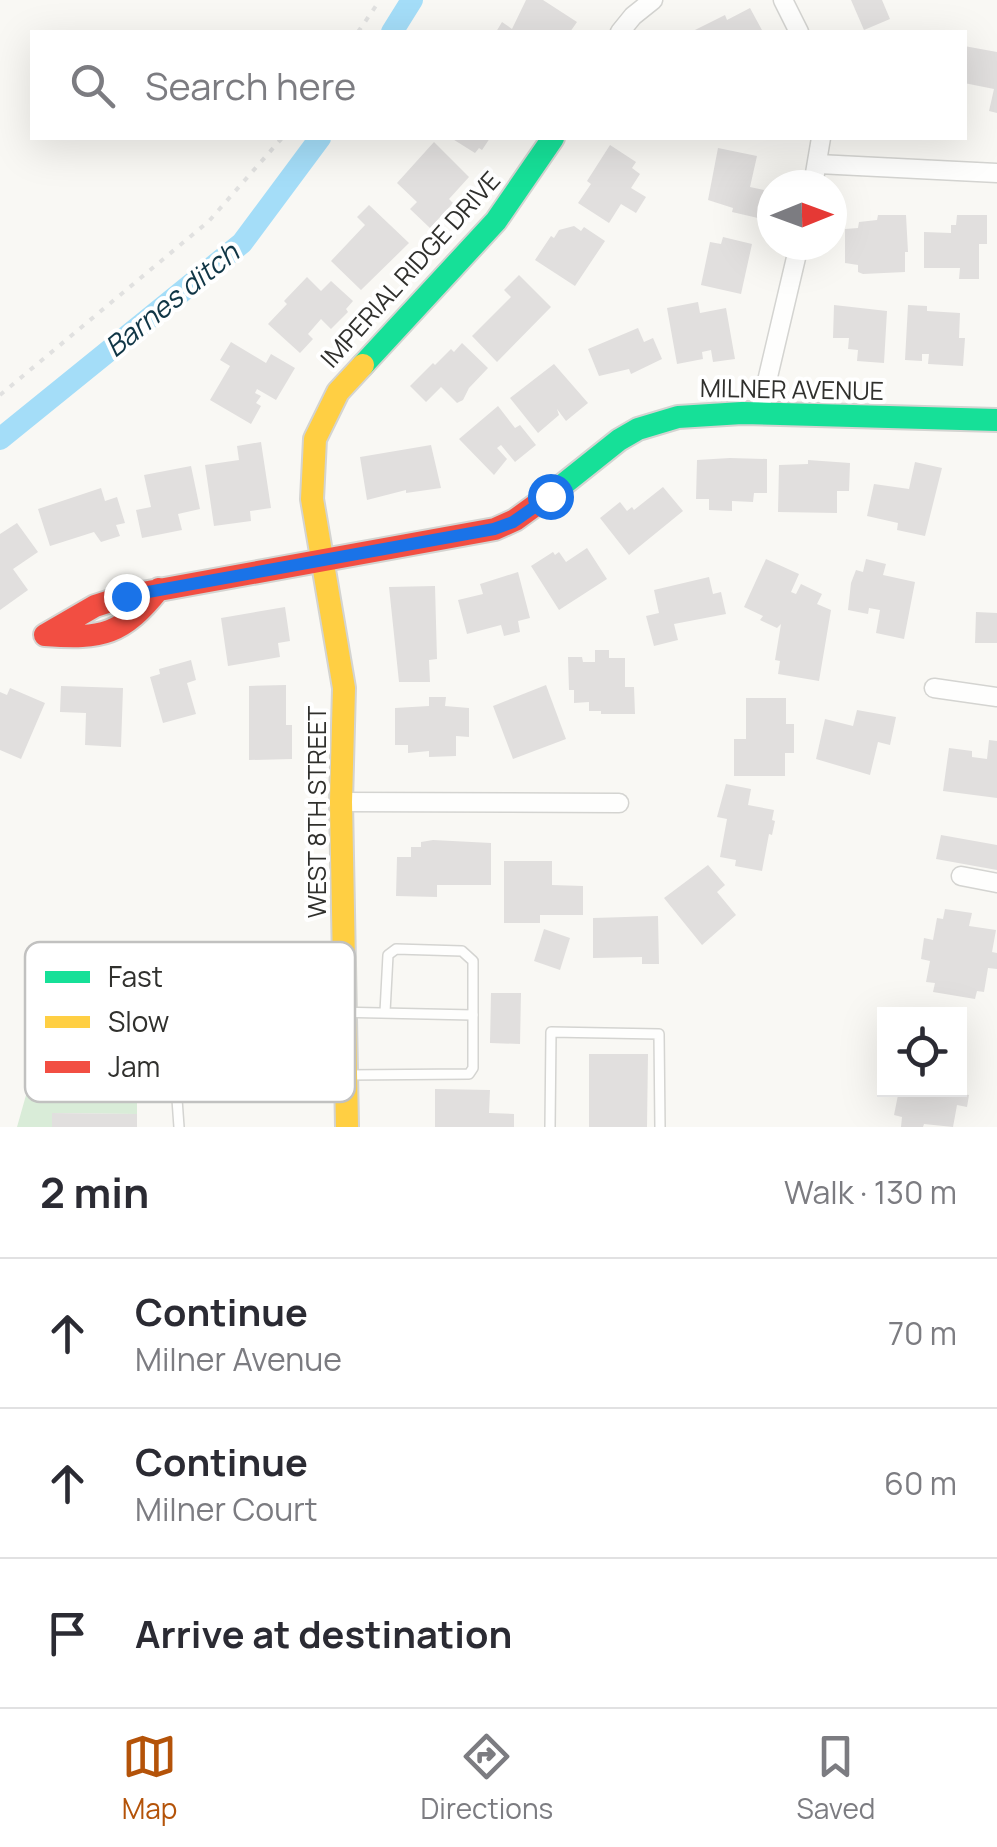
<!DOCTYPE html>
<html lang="en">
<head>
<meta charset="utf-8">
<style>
	body { margin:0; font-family:Manrope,sans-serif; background:#f2f2f3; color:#2b2b33 }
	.controls { position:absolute; right:30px; bottom:30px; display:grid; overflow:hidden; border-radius:0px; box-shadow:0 10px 40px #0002 }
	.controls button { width:90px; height:90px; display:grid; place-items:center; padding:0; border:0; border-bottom:2px solid #e1e1e2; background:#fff; color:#2b2b33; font:50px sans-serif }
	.compass { position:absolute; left:757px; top:170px; width:90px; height:90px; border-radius:50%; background:#fff; box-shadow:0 10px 40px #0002; rotate:89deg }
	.stop { position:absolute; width:30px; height:30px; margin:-22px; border:8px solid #1a73e8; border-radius:50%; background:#fff }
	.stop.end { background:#1a73e8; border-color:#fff; box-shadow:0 2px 10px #0008 }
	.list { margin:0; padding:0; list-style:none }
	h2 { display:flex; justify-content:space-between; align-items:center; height:130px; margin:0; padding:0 40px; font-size:42px }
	h2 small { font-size:32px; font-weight:400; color:#7c7c81 }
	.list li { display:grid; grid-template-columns:65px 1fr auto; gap:30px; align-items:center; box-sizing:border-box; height:150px; padding:0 40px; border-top:2px solid #e1e1e2 }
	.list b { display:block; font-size:38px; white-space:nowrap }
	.list p { margin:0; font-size:32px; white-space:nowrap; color:#7c7c81 }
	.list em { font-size:32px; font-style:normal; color:#7c7c81 }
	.icon { flex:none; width:55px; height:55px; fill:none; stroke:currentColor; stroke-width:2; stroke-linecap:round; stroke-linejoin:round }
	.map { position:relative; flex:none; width:997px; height:1127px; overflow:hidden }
	.search { position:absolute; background:#fff; box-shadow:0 10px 40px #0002; left:30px; right:30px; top:30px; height:110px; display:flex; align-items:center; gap:25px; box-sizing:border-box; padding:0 35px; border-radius:0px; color:#7c7c81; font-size:38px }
	.sheet { height:580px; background:#fff }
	nav { display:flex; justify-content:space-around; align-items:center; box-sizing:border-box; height:140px; border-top:2px solid #e1e1e2; background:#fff; font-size:28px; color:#7c7c81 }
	nav a { display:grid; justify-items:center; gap:5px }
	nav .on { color:#b45309 }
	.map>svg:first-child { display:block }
	.green { fill:#d9ecd8 }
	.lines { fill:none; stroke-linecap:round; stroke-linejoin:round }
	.canal { stroke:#a4ddf8; stroke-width:22 }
	.building { fill:#e1dfde }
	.lane-casing { stroke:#d4d4d1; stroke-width:12 }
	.street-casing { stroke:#d4d4d1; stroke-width:21 }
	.fast-casing { stroke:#d4d4d1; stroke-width:26 }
	.slow-casing { stroke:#d4d4d1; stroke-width:26 }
	.jam-casing { stroke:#d4d4d1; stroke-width:26 }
	.path { stroke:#e1e1e0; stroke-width:4; stroke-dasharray:5 8; stroke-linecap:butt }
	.lane { stroke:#fefefd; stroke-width:9 }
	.street { stroke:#fefefd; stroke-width:18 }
	.fast { stroke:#16e098; stroke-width:22 }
	.slow { stroke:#ffcf43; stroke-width:22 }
	.jam { stroke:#f24e42; stroke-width:22 }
	.route { stroke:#1a73e8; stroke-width:12 }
	.labels { text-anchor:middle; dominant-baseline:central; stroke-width:8; stroke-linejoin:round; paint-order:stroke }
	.street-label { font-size:25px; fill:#30302d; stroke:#fff }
	.water-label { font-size:28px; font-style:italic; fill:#103646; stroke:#fff }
	.key { fill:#fff; stroke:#c1c1c0; stroke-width:2.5 }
	.key-label { font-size:28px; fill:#30302d }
</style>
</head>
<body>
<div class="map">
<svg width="997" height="1127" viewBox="0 0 997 1127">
	<rect width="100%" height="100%" fill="#f9f8f4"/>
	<polygon class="green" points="45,1028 137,1029 137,1114 52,1113 52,1127 17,1127"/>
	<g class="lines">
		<g class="canal">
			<polyline points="392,32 412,0"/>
			<polyline points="0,439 242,243 320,138"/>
		</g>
	</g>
	<g class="building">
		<polygon points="526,0 543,0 577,22 570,32 496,32 502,22 512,29"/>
		<polygon points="851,0 882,0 890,19 864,30"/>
		<polygon points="750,8 763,32 691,32 725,15 727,20"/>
		<polygon points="964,46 997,52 997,113 989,111 994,89 964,83"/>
		<polygon points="451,138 490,138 482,150 479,148 475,153"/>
		<polygon points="434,142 469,177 449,199 453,203 430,228 410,209 417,202 397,183"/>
		<polygon points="610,145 636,162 632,168 640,174 631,188 646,197 636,213 621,204 609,223 578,203 591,184 587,181"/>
		<polygon points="718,148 757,156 750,187 764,190 758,218 732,212 733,208 708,200"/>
		<polygon points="369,205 409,243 361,290 331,261 365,225 357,217"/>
		<polygon points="878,215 906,215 908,252 905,252 905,272 863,274 858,272 858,265 845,263 845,229 858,228 859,222 877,220"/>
		<polygon points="957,215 987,215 987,244 979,244 979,279 959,279 960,268 924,268 924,232 951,233 951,225 956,225"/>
		<polygon points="574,226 581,231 584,227 605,241 575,286 535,260 551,236 554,238 559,230"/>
		<polygon points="723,237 752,244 741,294 701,285 710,242 721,244"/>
		<polygon points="519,275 551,307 497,362 472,336 511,297 504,290"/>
		<polygon points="307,277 321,291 331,281 353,301 346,309 348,312 331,329 321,319 308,334 313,339 300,353 268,324 287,304 284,301"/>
		<polygon points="698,302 700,313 726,308 735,359 713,362 711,350 702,352 703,359 677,364 667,308"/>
		<polygon points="834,305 887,311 884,363 857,361 858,350 848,349 849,338 833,338"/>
		<polygon points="908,305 927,306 927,311 960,313 959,338 965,338 963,366 928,364 929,354 922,354 922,361 905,360"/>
		<polygon points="638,328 644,342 653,338 662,359 631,374 629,369 599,376 588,349"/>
		<polygon points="231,342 266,363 271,354 295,368 276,400 257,389 255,393 261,396 256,403 261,406 251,424 210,400 230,366 220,360"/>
		<polygon points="462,343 488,368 469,388 463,400 457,403 441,387 426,402 410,386 433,363 435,365 451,349 454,352"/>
		<polygon points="554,364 588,403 566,421 557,409 559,415 538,433 510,398"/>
		<polygon points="498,406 515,428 520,425 536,445 515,462 501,445 497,448 507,459 494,475 459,439"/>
		<polygon points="261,442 271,508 250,511 251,521 214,526 205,465 239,460 237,446"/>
		<polygon points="431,445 441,488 406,493 406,490 367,500 360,457"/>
		<polygon points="730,458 767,459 767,493 754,493 753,502 732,501 732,511 709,510 709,499 696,499 697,460"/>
		<polygon points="808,460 850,463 849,491 837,491 837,513 778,512 779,465 808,464"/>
		<polygon points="915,462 942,468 925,536 897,530 898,523 867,516 874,484 909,489"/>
		<polygon points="191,466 200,509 178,514 182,530 142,538 136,510 151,507 144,475"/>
		<polygon points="663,487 683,511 629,555 600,518 620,502 627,511 632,507 634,510"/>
		<polygon points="101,488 105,501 117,497 125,523 116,525 120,536 101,542 94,532 50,546 38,509"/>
		<polygon points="17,523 38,552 13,569 28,590 0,610 0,534"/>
		<polygon points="587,548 607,579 559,610 531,566 553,552 555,555 559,552 566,562"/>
		<polygon points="766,559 799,574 791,592 796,594 801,584 822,594 817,604 831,610 819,681 778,674 780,661 775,660 781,624 777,628 760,620 763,616 744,607"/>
		<polygon points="866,559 886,564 883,575 915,582 904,639 876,633 880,610 869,608 868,614 848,610 851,583 856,570 863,572"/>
		<polygon points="518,572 530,618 518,621 520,632 504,636 501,625 467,634 458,600 483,594 480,584"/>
		<polygon points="709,577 713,594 721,592 726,614 674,624 678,640 654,646 646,616 659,613 654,590"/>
		<polygon points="435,586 437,659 429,660 430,682 399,682 389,587"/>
		<polygon points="285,607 290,641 278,643 280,657 228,666 221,618"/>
		<polygon points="976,612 997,613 997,643 975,643"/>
		<polygon points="595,650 609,650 609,658 625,658 625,687 634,687 635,714 601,714 601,711 589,711 589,702 574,703 574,690 569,690 568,657 582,657 583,662 595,662"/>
		<polygon points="191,660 196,680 187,683 196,714 163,723 150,677 160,674 159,669"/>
		<polygon points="286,685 286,725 292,725 292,759 249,760 249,686"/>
		<polygon points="546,685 566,739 513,759 493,706"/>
		<polygon points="61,686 123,688 121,747 85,745 86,713 60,712"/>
		<polygon points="10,688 45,703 21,759 0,750 0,692 7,695"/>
		<polygon points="429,697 446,697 445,706 469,708 469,737 456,736 456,756 429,757 429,751 408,753 408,745 395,745 395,708 429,706"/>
		<polygon points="746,698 786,698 786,724 794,724 794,753 785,753 785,776 734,776 734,739 746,739"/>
		<polygon points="857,710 896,717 890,745 878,742 870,775 816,759 825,719 853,726"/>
		<polygon points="989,740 997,741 997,798 943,791 949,748 972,751 972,757 987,759"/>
		<polygon points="726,784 751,789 748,805 774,810 772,820 775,821 772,835 769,834 762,871 735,866 736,860 720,857 727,819 717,817"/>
		<polygon points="941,835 997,845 997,870 936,859"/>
		<polygon points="433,840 491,843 491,885 437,885 437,897 396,896 397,857 411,857 411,847 421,847 421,842"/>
		<polygon points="504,861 552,861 552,885 583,886 583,915 540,915 540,923 504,923"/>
		<polygon points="708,865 725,885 717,892 736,915 702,945 664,898"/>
		<polygon points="945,909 972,913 969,926 996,930 992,952 997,953 997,969 988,968 984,992 977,991 975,999 933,992 935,983 926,982 930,961 921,959 924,938 933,940 937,918 943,919"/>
		<polygon points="658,916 659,964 642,964 642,957 593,958 593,918"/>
		<polygon points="544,929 570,938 560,970 534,961"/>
		<polygon points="491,993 521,993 520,1044 490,1043"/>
		<polygon points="589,1054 648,1054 647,1127 589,1127"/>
		<polygon points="960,1069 965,1070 961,1094 969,1095 967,1107 957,1105 953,1127 924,1124 923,1127 901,1127 902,1117 894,1115 899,1090 960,1090"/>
		<polygon points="435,1089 490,1090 489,1113 514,1114 514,1127 435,1127"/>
		<polygon points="52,1113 137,1114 137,1127 52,1127"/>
	</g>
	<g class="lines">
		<g class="lane-casing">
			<g id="lane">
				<polyline points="347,1075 469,1074 473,1068 473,1015"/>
				<polyline points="179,1127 173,1043 179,1014 191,1009 473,1015 473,961 462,951 396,949 388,955 385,1012"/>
				<polyline points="550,1127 551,1032 659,1034 660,1127"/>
			</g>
		</g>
		<g class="street-casing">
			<g id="street">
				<polyline points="783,0 799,32"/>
				<polyline points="620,32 633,16 653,0"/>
				<polyline points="818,164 997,173"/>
				<polyline points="813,185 821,138"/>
				<polyline points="759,415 799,245"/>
				<polyline points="934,688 997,697"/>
				<polyline points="341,802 619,803"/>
				<polyline points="961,876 997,883"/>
			</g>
		</g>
		<g class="fast-casing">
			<g id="fast">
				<polyline points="363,365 496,221 553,138"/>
				<polyline points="555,491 619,440 638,429 678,417 742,413 997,420"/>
			</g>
		</g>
		<g class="slow-casing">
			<polyline id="slow" points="347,1127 341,802 344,688 312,499 315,439 338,392 363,365"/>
		</g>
		<g class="jam-casing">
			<path id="jam" d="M159 589C122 635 103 639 45 635L95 606 126 596 495 529 515 520 555 491"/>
		</g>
		<g class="path">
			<polyline points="358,32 380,0"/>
			<polyline points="0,395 209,221 282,138"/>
		</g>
		<use href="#lane" class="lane"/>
		<use href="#street" class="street"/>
		<use href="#fast" class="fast"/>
		<use href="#slow" class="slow"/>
		<use href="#jam" class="jam"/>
	</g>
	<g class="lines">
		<polyline class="route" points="126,596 494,529 513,522 550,496"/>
	</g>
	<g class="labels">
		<g class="street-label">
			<text transform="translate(410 269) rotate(-48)">IMPERIAL RIDGE DRIVE</text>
			<text transform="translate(792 389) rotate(1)">MILNER AVENUE</text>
			<text transform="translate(316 812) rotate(-90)">WEST 8TH STREET</text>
		</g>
		<g class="water-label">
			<text transform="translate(171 299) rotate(-39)">Barnes ditch</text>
		</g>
	</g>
	<rect x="25" y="942" width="330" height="160" rx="15" class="key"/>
	<rect x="45" y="971" width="45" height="12" fill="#16e098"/>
	<rect x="45" y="1016" width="45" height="12" fill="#ffcf43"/>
	<rect x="45" y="1061" width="45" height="12" fill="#f24e42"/>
	<g class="key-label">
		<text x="108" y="987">Fast</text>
		<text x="108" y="1032">Slow</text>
		<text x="108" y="1077">Jam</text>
	</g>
</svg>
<div class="controls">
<button><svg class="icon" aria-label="locate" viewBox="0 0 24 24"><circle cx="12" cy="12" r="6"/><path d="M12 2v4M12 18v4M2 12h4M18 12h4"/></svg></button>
</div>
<svg class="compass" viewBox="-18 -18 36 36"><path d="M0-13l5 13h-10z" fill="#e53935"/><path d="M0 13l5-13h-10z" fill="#7c7c81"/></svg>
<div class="stop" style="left:550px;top:496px"></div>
<div class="stop end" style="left:126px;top:596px"></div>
<div class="search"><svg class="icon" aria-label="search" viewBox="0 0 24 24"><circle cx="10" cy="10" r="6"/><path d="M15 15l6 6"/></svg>Search here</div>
</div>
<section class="sheet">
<h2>2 min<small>Walk · 130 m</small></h2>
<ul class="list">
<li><svg class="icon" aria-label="ahead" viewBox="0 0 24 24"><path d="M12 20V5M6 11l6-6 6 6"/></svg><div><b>Continue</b><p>Milner Avenue</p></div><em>70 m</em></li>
<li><svg class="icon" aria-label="ahead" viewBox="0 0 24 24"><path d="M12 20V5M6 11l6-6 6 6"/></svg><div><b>Continue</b><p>Milner Court</p></div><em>60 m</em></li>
<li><svg class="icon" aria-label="arrive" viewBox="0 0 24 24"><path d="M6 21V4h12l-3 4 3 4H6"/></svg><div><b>Arrive at destination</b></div></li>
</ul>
</section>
<nav>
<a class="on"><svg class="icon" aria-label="map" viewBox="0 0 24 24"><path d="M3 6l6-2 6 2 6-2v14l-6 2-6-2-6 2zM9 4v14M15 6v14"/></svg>Map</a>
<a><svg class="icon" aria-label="directions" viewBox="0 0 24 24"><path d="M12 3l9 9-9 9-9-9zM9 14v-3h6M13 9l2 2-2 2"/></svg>Directions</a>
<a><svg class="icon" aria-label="saved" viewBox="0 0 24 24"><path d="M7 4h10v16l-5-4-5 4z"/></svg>Saved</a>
</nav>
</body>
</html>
